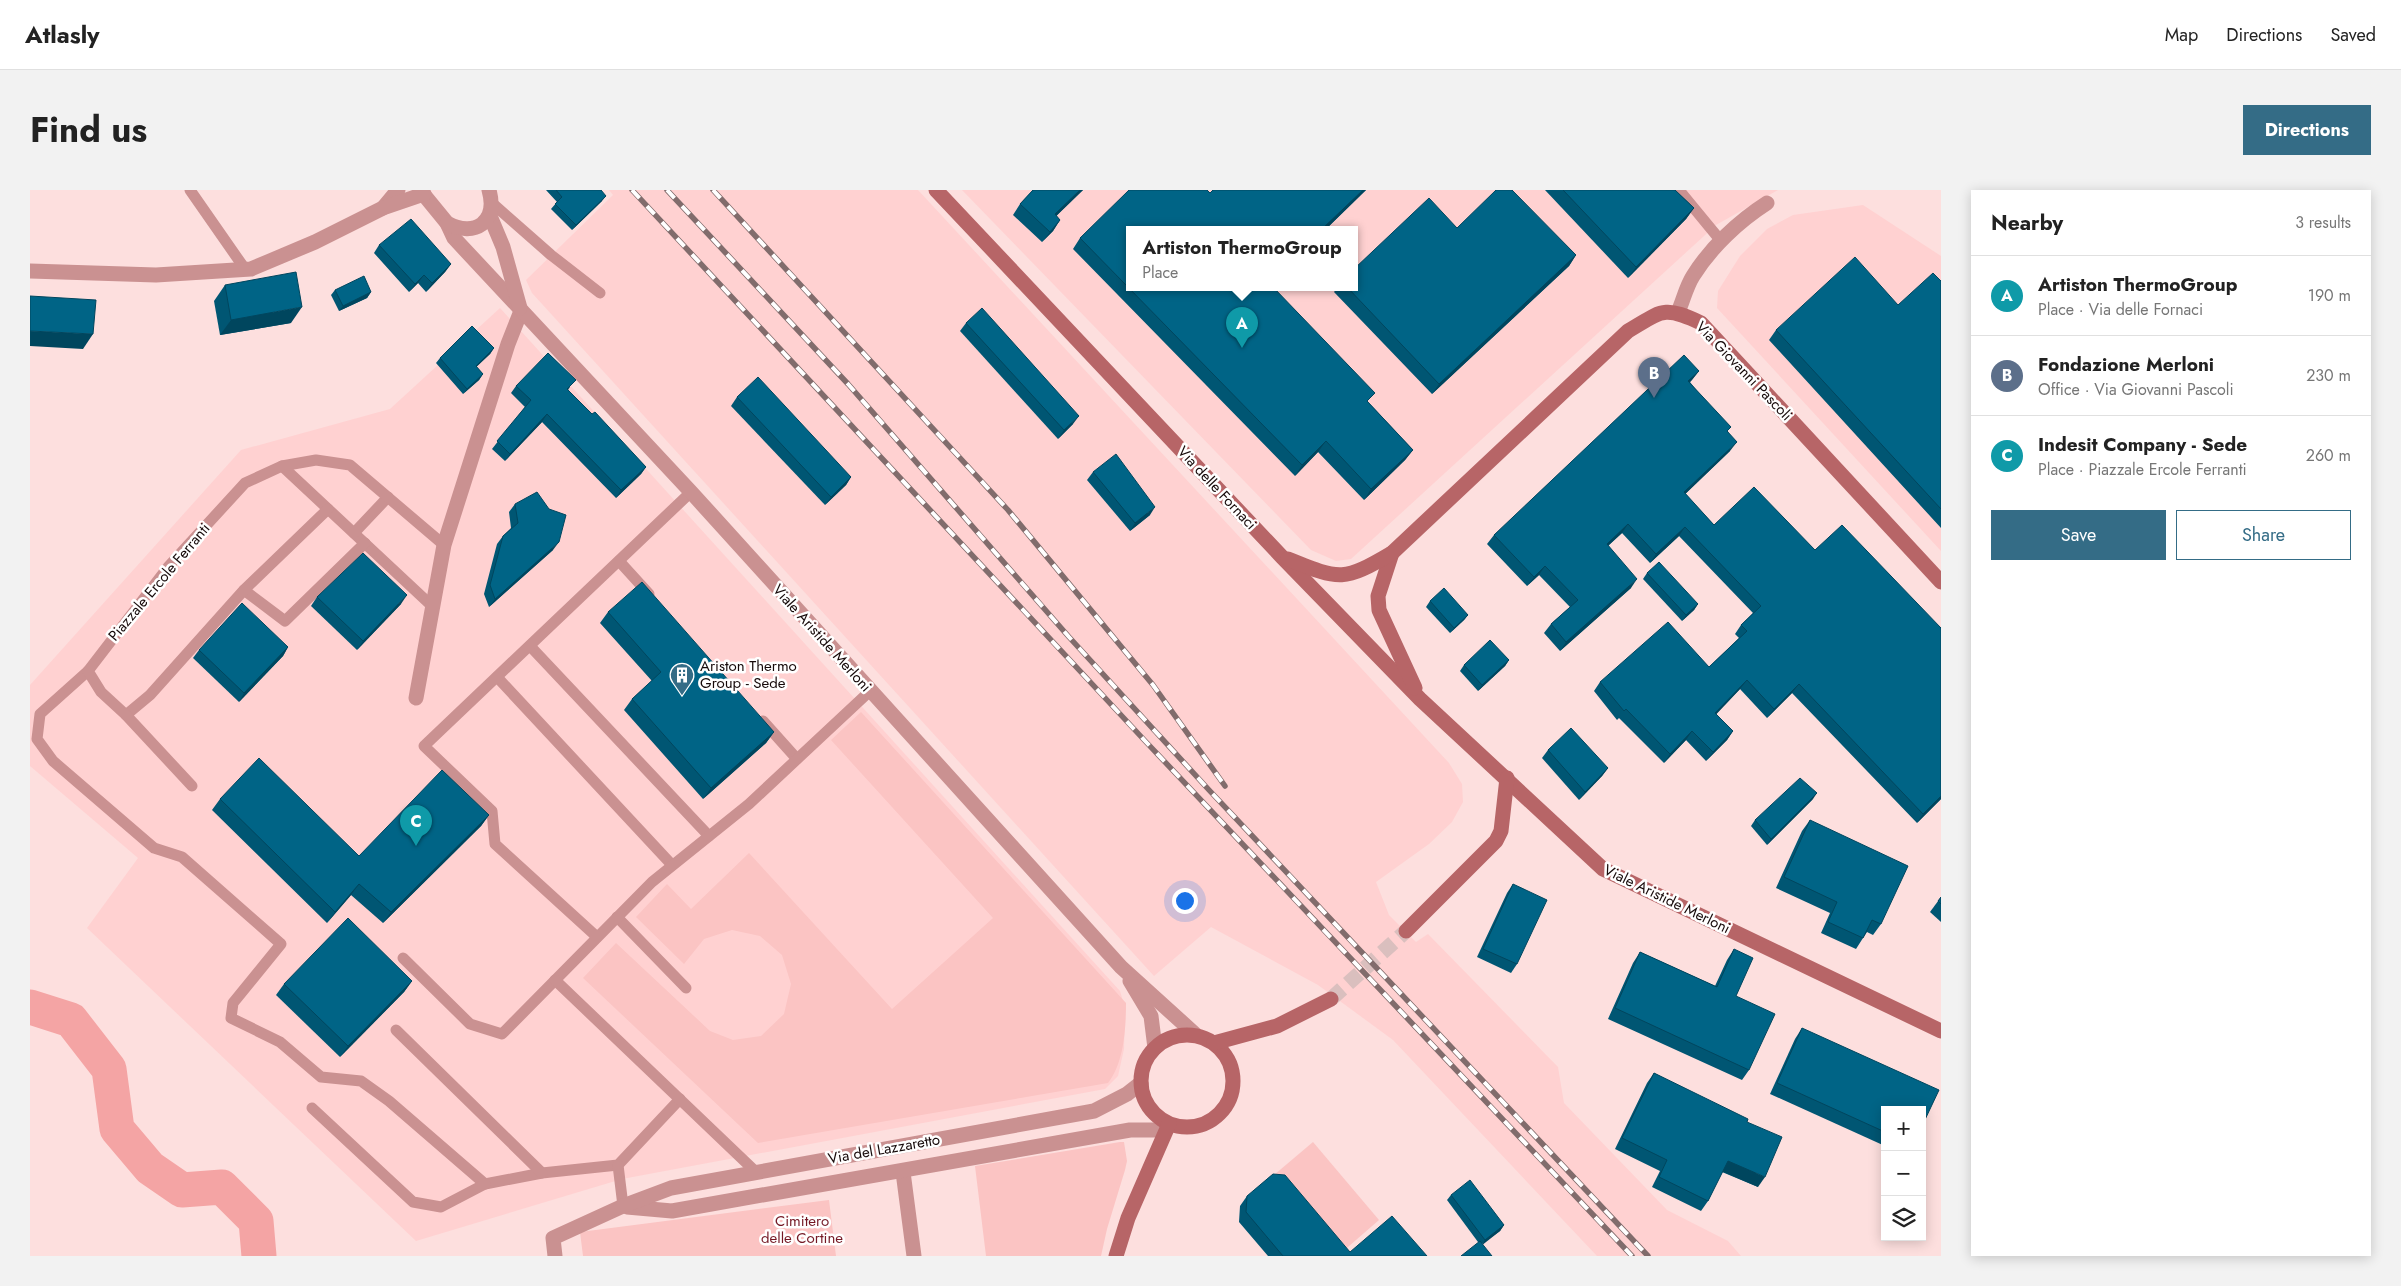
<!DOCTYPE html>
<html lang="en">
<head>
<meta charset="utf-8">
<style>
	body { margin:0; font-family:Jost,sans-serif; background:#f2f2f2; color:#222 }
	.controls { position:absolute; right:15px; bottom:15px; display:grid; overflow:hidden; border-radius:0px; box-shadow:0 2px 12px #0003 }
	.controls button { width:45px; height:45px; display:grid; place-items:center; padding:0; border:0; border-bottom:1px solid #e0e0e0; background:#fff; color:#222; font:25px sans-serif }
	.you { position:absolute; left:1154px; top:710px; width:18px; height:18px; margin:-12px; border:4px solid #fff; border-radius:50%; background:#1a73e8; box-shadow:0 0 0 8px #1a73e833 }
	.badge { display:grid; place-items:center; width:32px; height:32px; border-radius:50%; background:#346c86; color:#fff; font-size:16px; font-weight:700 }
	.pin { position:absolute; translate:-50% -41px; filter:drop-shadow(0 1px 2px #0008) }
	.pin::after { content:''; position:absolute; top:26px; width:18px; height:15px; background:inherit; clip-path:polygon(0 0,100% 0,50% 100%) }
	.popup { position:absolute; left:1096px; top:36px; width:232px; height:65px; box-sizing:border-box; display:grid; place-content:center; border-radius:0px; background:#fff; filter:drop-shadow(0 1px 4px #0005); font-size:16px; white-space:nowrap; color:#767676 }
	.popup b { font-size:19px; color:#222 }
	.popup::after { content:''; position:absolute; left:50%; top:100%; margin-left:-10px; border:10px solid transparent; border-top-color:#fff }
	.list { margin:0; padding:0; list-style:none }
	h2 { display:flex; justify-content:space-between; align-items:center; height:65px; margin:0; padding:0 20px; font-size:21px }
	h2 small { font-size:16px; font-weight:400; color:#767676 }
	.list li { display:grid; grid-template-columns:32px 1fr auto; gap:15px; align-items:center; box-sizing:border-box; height:80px; padding:0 20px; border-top:1px solid #e0e0e0 }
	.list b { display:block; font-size:19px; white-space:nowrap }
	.list p { margin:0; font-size:16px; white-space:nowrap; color:#767676 }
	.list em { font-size:16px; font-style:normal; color:#767676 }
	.actions { display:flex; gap:10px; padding:15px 20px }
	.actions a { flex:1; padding:11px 0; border:1px solid #346c86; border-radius:0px; text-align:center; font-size:18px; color:#346c86 }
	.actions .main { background:#346c86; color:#fff }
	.icon { flex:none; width:28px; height:28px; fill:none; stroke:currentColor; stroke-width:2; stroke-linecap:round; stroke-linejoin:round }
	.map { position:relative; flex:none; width:1911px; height:1066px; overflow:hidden; border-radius:0px }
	header { display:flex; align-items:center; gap:30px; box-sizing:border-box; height:70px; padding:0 25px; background:#fff; border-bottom:1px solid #e0e0e0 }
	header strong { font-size:24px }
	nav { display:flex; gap:28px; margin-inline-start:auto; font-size:18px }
	.intro { display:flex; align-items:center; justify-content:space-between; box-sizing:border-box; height:120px; padding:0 30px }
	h1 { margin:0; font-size:35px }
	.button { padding:12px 22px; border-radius:0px; background:#346c86; color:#fff; font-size:18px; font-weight:700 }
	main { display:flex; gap:30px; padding:0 30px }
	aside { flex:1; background:#fff; border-radius:0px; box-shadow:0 2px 12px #0003 }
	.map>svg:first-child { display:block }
	.built { fill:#ffd1d1; fill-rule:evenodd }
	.green { fill:#fbc4c3 }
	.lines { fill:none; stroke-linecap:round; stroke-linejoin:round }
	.river { stroke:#f4a4a4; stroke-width:35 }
	.secondary-tunnel { stroke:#dabfbe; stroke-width:15; stroke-dasharray:15 8; stroke-linecap:butt }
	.service { stroke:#ca9191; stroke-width:11 }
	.minor { stroke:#ca9191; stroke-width:15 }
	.tertiary { stroke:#ca9191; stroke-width:15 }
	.secondary { stroke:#b76567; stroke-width:15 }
	.rail-casing { stroke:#816c6c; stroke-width:5.5 }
	.rail { stroke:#fff; stroke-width:4; stroke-dasharray:11; stroke-linecap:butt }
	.wall { fill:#005673 }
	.shaded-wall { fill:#00465e }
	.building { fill:#006486; stroke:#00465e }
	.labels { text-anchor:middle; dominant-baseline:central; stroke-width:5; stroke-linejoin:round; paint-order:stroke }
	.street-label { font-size:15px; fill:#150909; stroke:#fff }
	.poi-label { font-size:15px; fill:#150909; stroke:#fff; text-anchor:start }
	.park-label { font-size:15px; fill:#741824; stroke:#fff }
</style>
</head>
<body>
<header>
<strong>Atlasly</strong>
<nav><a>Map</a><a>Directions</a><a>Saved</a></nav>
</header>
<div class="intro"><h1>Find us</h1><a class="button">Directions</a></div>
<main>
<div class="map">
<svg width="1911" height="1066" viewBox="0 0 1911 1066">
	<rect width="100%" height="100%" fill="#fddfde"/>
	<g class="built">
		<polygon points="579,0 888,0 1419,573 1432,594 1433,612 1422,632 1399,654 1346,692 1359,725 1386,752 1398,744 1528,877 1534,913 1637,1020 1698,1051 1711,1066 1567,1066 1363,850 1288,795 1181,737 1124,786 502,103 496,90 583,5"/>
		<path d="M932 0H1748L1686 35 1321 369 1306 371 1281 360ZM1100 39H1324V97H1100Z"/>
		<polygon points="1833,15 1911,66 1911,361 1687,118 1688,101 1710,66 1737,39 1763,25"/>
		<polygon points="470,118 1090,801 1095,818 1094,859 1088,886 1075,899 592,989 386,1051 57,738 108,668 0,576 0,495 211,260 360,219"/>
	</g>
	<g class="green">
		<path d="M831 522 1096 813C1096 838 1094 873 1078 893L728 953 553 788 586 753 680 841 703 850 731 846 754 824 761 794 752 765 730 746 702 740 674 749 654 774 606 727 637 694 661 719 719 663 862 819 963 728 801 550Z"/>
		<polygon points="1090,952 1094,952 1097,971 1095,980 1077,1039 1071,1066 956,1066 945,976"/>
		<polygon points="1283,952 1349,1030 1311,1063 1244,985"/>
		<polygon points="799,1010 806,1066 553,1066 550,1042"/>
	</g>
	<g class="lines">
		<polyline class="river" points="0,817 41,830 79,879 87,939 120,978 152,1000 192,997 226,1031 229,1066"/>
		<polyline class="secondary-tunnel" points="1301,809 1376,741"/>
		<g class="service">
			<polyline points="160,0 215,79"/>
			<polyline points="1649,0 1691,51"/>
			<polyline points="462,13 521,65 570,103"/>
			<polyline points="252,276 403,417"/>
			<polyline points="324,343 358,307"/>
			<polyline points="589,371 619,404"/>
			<polyline points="214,400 255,431 335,353"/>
			<polyline points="500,456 679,646"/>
			<polyline points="58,481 10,524 7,549 23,571 124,658 152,667 251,754 203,813 201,828 250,852 291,887 331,891 359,911 455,994 512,983 588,975 650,909"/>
			<polyline points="467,487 642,675"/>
			<polyline points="96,525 120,505 214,400 298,319"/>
			<polyline points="733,531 767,569"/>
			<polyline points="162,596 96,525 71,502 58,481 138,377 215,293 252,276 286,270 320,275 414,355"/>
			<polyline points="587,727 656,798"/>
			<polyline points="567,747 465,654 462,621 394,556 661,302"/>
			<polyline points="373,768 440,834 472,844 622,692 719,614 840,501"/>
			<polyline points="525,790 727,983"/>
			<polyline points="366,840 512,983"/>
			<polyline points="282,918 383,1012 411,1017 455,994"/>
			<polyline points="588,975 593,1016"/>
		</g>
		<g class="minor">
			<path d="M1648 122C1653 111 1656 97 1663 86 1681 57 1709 31 1737 13"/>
			<polyline points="386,508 414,355 478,154 491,121"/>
			<polyline points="873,982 884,1066"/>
			<polyline points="597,1017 642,1021 1100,940 1136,940"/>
			<polyline points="525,1066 523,1048 593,1016 641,998 1064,921 1097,904 1111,893"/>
		</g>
		<g class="tertiary">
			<polyline points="390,0 417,33 424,48 661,302 1091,777 1166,845"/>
			<polyline points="353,18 368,0"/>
			<polyline points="460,26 473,57 490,118"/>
			<path d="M417 33C445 48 468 32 459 0"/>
			<polyline points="0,81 126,85 221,79 285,52 353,18 394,4"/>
			<polyline points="1100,791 1121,826 1125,858"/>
		</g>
		<g class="secondary">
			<polyline points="906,0 1252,367 1390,509 1573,679 1911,841"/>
			<polyline points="1362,363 1348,406 1349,420 1385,498"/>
			<path d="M1258 369C1310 390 1313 392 1362 363L1598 141C1632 121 1633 115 1671 133L1911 392"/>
			<polyline points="1376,741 1466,651 1471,641 1477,588"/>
			<circle cx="1157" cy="891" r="46"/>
			<polyline points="1184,853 1247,836 1301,809"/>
			<polyline points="1086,1066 1098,1028 1139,934"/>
		</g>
		<g class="rail-casing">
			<g id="rail">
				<polyline points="602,0 1117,553 1602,1066"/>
				<polyline points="637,0 818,194 1039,447 1179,600 1618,1066"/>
				<polyline points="683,0 978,320 1123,495 1195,596"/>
			</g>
		</g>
		<use href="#rail" class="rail"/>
	</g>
	<g class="wall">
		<polygon points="516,0 571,0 572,11 542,40 521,19 527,12"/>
		<polygon points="1003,0 1053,0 1026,26 1030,30 1023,41 1012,52 983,25 990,14"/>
		<polygon points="1183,0 1336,0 1296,39 1100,39 1338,212 1383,260 1375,270 1334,310 1288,262 1265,286 1043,59 1050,48 1180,3"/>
		<polygon points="1515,0 1645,0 1664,18 1656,29 1598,88"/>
		<polygon points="1427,38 1546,65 1539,76 1402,204 1304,102 1308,97 1324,97"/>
		<polygon points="349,55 421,74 415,82 396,102 388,93 379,102 344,63"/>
		<polygon points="1911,91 1911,338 1739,150 1746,140 1868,115"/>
		<polygon points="195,95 261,133 190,145 184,111"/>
		<polygon points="305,100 341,102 337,108 309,121 301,105"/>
		<polygon points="936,133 1043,234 1028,249 930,141"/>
		<polygon points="464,158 460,164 446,177 453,184 449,190 433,204 406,173 410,168"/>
		<polygon points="1669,181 1660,192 1698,241 1700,261 1655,304 1684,335 1785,360 1911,438 1911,609 1887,633 1762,503 1737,528 1710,499 1686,524 1703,541 1697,550 1676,571 1656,550 1634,573 1589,528 1587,530 1564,501 1570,492 1679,477 1709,448 1705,444 1711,435 1723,423 1649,346 1620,373 1592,343 1578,356 1601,398 1530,461 1514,443 1521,434 1540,417 1509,385 1497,396 1457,354 1464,345"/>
		<polygon points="486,196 540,197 538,200 616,277 611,284 586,308 512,232 475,271 462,259 495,217 481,203"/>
		<polygon points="707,207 821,287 816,295 795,315 701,216"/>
		<polygon points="1063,282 1120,325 1100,341 1057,290"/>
		<polygon points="485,314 523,360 459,417 454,404 467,354 473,346 481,338 479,322"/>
		<polygon points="1617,383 1668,414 1664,420 1652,431 1613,389"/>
		<polygon points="287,407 371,414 327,460 281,416"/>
		<polygon points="1400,411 1438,425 1434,430 1420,443 1396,417"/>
		<polygon points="578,422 744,542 736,553 673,609 594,520 602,509 622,491 570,433"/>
		<polygon points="258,457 253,466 209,512 163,468 169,460"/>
		<polygon points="1479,470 1475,476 1448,501 1430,481 1434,475"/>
		<polygon points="1518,560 1578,578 1572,586 1549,610 1512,568"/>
		<polygon points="190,609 329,666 459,625 451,636 353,733 321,705 297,733 182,620"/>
		<polygon points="1783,609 1737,655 1721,636 1725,630"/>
		<polygon points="1780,630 1851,734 1843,745 1837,742 1833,748 1826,759 1791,743 1800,723 1746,698 1772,641"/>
		<polygon points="1483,694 1487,774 1481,783 1447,767 1477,703"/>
		<polygon points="1911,707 1911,732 1900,722"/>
		<polygon points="1704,759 1706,806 1719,880 1712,890 1578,829 1603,773 1610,762 1685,796 1697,770"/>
		<polygon points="382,791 374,802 310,867 246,805 254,794"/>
		<polygon points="1772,838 1855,920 1855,956 1740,904 1765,849"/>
		<polygon points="1624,883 1717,932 1728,997 1692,982 1678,1011 1671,1021 1622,997 1630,981 1585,959 1617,893"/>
		<polygon points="1421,1005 1474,1035 1470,1041 1452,1054 1448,1052 1417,1010"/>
		<polygon points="1217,1006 1320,1062 1397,1066 1238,1066 1209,1032 1210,1016"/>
	</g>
	<g class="shaded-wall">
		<polygon points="1050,0 1053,0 1017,35 1025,24"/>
		<polygon points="1333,0 1336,0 1296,39 1292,39"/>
		<polygon points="576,6 572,11 542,40 546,35"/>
		<polygon points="1664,18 1656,29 1598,88 1606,77"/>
		<polygon points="1030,30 1023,41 1012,52 1020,42"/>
		<polygon points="1546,65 1539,76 1402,204 1409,194"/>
		<polygon points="421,74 415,82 396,102 402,93"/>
		<polygon points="394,85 388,93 379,102 385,94"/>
		<polygon points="341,102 337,108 309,121 313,116"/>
		<polygon points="272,117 261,133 190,145 201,130"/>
		<polygon points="0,141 63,144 53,159 0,156"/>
		<polygon points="464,158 460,164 442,181 446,176"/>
		<polygon points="1669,181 1662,190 1652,200 1658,191"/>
		<polygon points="453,184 449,190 433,204 437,199"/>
		<polygon points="517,224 512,232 475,271 480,264"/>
		<polygon points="1049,226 1043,234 1028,249 1034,240"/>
		<polygon points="1296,251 1288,262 1265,286 1272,275"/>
		<polygon points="1707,252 1700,261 1648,311 1654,302"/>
		<polygon points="1383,260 1375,270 1334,310 1341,299"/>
		<polygon points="616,277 611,284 586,308 591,300"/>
		<polygon points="821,287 816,295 795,315 801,307"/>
		<polygon points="1125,317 1120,325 1100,341 1105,333"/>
		<polygon points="1598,334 1592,343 1570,363 1577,354"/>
		<polygon points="1655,337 1649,346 1620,373 1626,364"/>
		<polygon points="529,352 523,360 459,417 465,409"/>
		<polygon points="1515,376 1509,385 1497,396 1504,387"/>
		<polygon points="1607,389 1601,398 1530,461 1536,452"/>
		<polygon points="377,405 371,414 327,460 333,451"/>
		<polygon points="1668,414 1664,420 1652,431 1656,425"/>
		<polygon points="1438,425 1434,430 1420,443 1424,438"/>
		<polygon points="258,457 253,466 209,512 214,503"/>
		<polygon points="1479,470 1475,476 1448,501 1452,495"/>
		<polygon points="1717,490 1710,499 1679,532 1685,523"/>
		<polygon points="1769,494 1762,503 1737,528 1744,519"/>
		<polygon points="1662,541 1656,550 1634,573 1640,564"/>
		<polygon points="1703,541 1697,550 1676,571 1683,562"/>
		<polygon points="744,542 736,553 673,609 681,598"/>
		<polygon points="1578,578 1572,586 1549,610 1555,602"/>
		<polygon points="1787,603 1783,609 1737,655 1741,649"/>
		<polygon points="1911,606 1911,609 1887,633 1893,624"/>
		<polygon points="459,625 451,636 353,733 361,722"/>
		<polygon points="329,694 321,705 297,733 305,722"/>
		<polygon points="382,791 374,802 310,867 318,856"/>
		<polygon points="1698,971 1735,987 1728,997 1691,981"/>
		<polygon points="1474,1035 1470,1041 1451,1056 1455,1050"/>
	</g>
	<g class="building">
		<polygon points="526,0 571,0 576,6 546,35 525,14 532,7"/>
		<polygon points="1003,0 1050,0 1025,24 1030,30 1020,42 990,14"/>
		<polygon points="1099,0 1177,0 1180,3 1183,0 1333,0 1292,39 1100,39 1100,97 1243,97 1345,203 1337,211 1383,260 1341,299 1296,251 1272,275 1050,48"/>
		<polygon points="1466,0 1482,0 1546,65 1409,194 1317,97 1324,97 1324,79 1399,8 1427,38"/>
		<polygon points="1533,0 1645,0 1664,18 1606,77"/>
		<polygon points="381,29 421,74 402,93 394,85 385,94 349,55"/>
		<polygon points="1825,67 1868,115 1903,83 1911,91 1911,319 1746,140"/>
		<polygon points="266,82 272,117 201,130 195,95"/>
		<polygon points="334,86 341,102 313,116 305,100"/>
		<polygon points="0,106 66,110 63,144 0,141"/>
		<polygon points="952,118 1049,226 1034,240 936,133"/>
		<polygon points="442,136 464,158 446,176 453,184 437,199 410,168"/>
		<polygon points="518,163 546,190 537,199 562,224 565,222 616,277 591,300 517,224 480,264 467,251 501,210 486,196"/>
		<polygon points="1654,165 1669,181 1658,191 1701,237 1697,241 1707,252 1654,302 1684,335 1724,297 1785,360 1812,335 1911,438 1911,606 1893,624 1769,494 1744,519 1717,490 1685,523 1703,541 1683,562 1662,541 1640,564 1596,519 1594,521 1570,492 1638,432 1679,477 1717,441 1711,435 1731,416 1655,337 1626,364 1598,334 1577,354 1607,389 1536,452 1521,434 1548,410 1515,376 1504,387 1464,345"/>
		<polygon points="728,187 821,287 801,307 707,207"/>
		<polygon points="1086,264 1125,317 1105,333 1063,282"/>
		<polygon points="507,302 519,319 536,325 529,352 465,409 460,395 473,346 488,333 485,314"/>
		<polygon points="333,363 377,405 333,451 287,407"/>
		<polygon points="1629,372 1668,414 1656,425 1617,383"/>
		<polygon points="612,392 744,542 681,598 602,509 631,482 578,422"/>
		<polygon points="1414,398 1438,425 1424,438 1400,411"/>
		<polygon points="212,413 258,457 214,503 169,460"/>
		<polygon points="1460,450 1479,470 1452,495 1434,475"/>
		<polygon points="1541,538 1578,578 1555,602 1518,560"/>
		<polygon points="229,568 329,666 412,580 459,625 361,722 329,694 305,722 190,609"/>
		<polygon points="1770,588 1787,603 1741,649 1725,630"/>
		<polygon points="1780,630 1878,676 1851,734 1842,730 1833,748 1798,732 1807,712 1754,687"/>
		<polygon points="1483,694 1517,710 1487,774 1453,759"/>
		<polygon points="1911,707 1911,714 1908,711"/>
		<polygon points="318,728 382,791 318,856 254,794"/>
		<polygon points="1704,759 1723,768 1706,806 1745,824 1719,880 1585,818 1610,762 1687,797"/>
		<polygon points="1772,838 1909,900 1892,936 1892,920 1855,920 1855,942 1747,893"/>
		<polygon points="1624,883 1718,929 1717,932 1752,947 1735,987 1698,971 1678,1011 1629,987 1637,970 1592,948"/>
		<polygon points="1243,984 1255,985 1320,1062 1362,1026 1397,1066 1253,1066 1216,1022 1217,1006"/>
		<polygon points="1440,990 1474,1035 1455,1050 1421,1005"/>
		<polygon points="1450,1051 1462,1066 1431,1066"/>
	</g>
	<defs>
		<g id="building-pin" transform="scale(1.25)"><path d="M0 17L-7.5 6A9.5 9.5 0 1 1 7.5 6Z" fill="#346c86" stroke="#fff"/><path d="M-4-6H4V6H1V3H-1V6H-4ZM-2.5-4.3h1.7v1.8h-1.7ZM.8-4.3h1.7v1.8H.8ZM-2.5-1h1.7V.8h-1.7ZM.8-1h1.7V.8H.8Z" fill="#fff"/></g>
	</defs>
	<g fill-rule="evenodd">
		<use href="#building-pin" x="652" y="485"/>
	</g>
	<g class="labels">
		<g class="street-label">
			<text transform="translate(1714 181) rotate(46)">Via Giovanni Pascoli</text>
			<text transform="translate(1187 298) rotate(47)">Via delle Fornaci</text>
			<text transform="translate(129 392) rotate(-50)">Piazzale Ercole Ferranti</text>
			<text transform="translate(792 448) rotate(48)">Viale Aristide Merloni</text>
			<text transform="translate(1637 709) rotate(26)">Viale Aristide Merloni</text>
			<text transform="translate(854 959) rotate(-10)">Via del Lazzaretto</text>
		</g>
		<g class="poi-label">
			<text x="670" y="476">Ariston Thermo<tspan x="670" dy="17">Group - Sede</tspan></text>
		</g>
		<g class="park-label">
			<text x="772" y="1031">Cimitero<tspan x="772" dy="17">delle Cortine</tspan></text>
		</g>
	</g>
</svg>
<div class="controls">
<button>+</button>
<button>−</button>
<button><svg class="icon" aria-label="layers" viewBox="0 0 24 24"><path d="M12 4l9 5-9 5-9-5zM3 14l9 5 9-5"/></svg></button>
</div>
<div class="you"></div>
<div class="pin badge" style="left:1212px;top:158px;background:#0f9aa8">A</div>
<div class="popup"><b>Artiston ThermoGroup</b>Place</div>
<div class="pin badge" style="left:1624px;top:208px;background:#5c6f8a">B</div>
<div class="pin badge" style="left:386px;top:656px;background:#0f9aa8">C</div>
</div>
<aside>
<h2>Nearby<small>3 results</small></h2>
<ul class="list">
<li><span class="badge" style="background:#0f9aa8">A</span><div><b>Artiston ThermoGroup</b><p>Place · Via delle Fornaci</p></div><em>190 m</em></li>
<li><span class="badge" style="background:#5c6f8a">B</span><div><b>Fondazione Merloni</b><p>Office · Via Giovanni Pascoli</p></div><em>230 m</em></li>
<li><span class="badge" style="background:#0f9aa8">C</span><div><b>Indesit Company - Sede</b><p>Place · Piazzale Ercole Ferranti</p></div><em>260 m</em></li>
</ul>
<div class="actions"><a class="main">Save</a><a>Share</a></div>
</aside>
</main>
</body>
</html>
